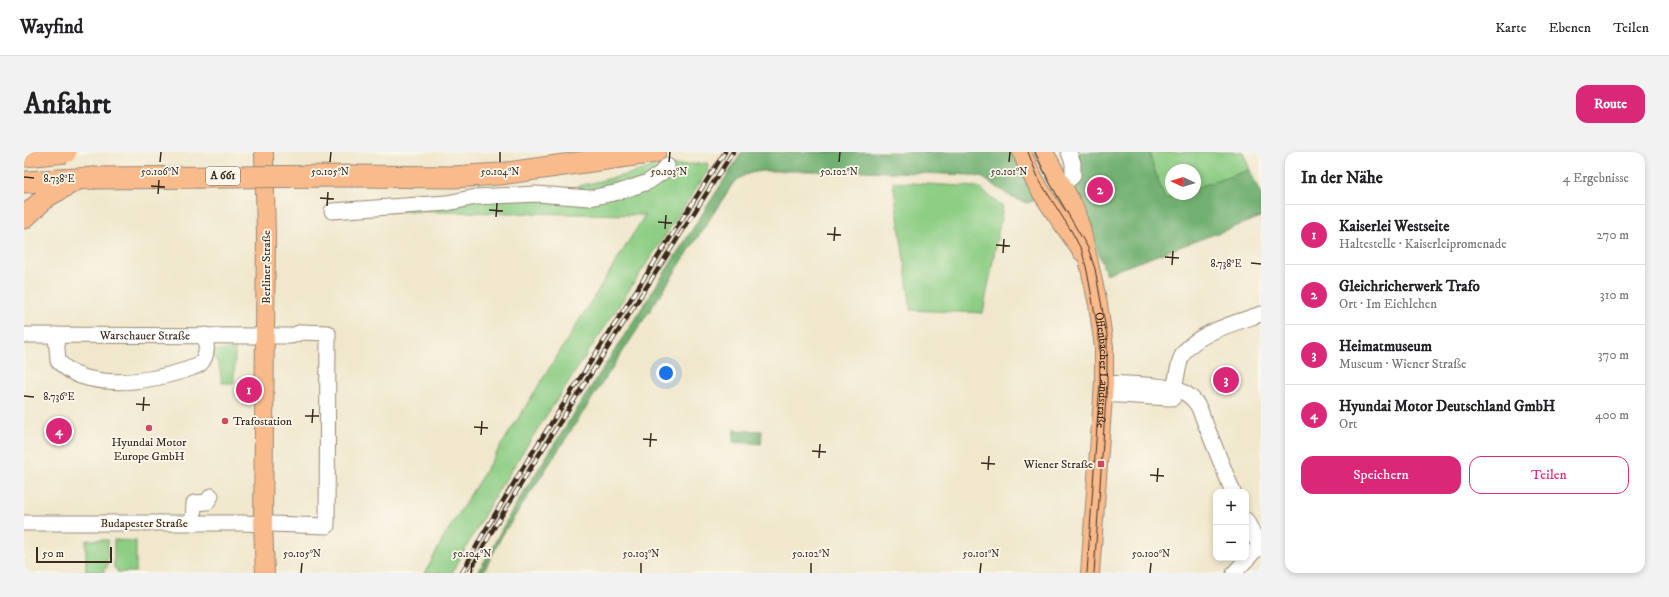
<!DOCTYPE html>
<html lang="de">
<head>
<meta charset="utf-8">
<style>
	body { margin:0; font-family:"IM FELL DW Pica",serif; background:#f2f2f2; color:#202124 }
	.controls { position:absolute; right:12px; bottom:12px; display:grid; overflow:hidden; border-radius:8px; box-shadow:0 2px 6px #0003 }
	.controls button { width:36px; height:36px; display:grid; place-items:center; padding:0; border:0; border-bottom:1px solid #e0e0e0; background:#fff; color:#202124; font:20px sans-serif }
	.compass { position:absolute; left:1141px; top:12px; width:36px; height:36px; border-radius:50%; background:#fff; box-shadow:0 2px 6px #0003; rotate:274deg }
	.scale { position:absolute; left:12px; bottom:10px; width:76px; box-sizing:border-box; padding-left:4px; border:2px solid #3b2a1e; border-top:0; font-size:11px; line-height:14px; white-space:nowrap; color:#3b2a1e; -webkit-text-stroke:3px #fbf7ec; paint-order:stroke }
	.you { position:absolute; left:642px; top:221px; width:14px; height:14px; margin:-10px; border:3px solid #fff; border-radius:50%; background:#1a73e8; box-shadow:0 0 0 6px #1a73e833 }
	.badge { display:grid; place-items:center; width:26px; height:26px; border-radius:50%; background:#db2777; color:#fff; font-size:13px; font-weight:700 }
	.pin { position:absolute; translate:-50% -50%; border:2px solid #fff; box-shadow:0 1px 4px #0006 }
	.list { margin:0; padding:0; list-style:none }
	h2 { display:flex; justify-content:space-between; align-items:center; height:52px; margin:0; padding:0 16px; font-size:17px }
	h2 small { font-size:13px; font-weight:400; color:#757577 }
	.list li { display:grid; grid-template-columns:26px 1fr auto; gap:12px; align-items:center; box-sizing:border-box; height:60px; padding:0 16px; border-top:1px solid #e0e0e0 }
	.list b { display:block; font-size:15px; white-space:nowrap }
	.list p { margin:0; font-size:13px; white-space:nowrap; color:#757577 }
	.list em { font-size:13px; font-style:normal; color:#757577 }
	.actions { display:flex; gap:8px; padding:12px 16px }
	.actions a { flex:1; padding:9px 0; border:1px solid #db2777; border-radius:12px; text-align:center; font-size:14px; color:#db2777 }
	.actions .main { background:#db2777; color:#fff }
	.map { position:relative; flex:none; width:1237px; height:421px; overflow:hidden; border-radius:12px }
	header { display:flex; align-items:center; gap:24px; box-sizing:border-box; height:56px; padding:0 20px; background:#fff; border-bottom:1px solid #e0e0e0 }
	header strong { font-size:19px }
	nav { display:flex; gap:22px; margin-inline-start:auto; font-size:14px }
	.intro { display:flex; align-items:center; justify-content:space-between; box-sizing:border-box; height:96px; padding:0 24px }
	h1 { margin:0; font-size:28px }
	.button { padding:10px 18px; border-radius:12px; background:#db2777; color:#fff; font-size:14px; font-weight:700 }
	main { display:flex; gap:24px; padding:0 24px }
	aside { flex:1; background:#fff; border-radius:12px; box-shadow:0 2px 6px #0003 }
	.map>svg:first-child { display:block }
	.green { fill:#8dcd84; stroke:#647c51 }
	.forest { fill:#72b072; stroke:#566d48 }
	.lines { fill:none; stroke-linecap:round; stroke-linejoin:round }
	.minor-casing { stroke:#968875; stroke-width:17 }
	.major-casing { stroke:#968875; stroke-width:20 }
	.highway-casing { stroke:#968875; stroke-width:23 }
	.minor { stroke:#fff; stroke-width:15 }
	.major { stroke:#fabb8c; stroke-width:18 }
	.highway { stroke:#fabb8c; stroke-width:21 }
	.tram { stroke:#3b2a1e; stroke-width:1 }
	.rail-casing { stroke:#3b2a1e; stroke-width:4.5 }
	.rail { stroke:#fbf7ec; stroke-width:3; stroke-dasharray:9; stroke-linecap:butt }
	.highway-bridge-casing { stroke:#968875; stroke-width:23; stroke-linecap:butt }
	.highway-bridge { stroke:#fabb8c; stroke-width:21 }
	.ticks { fill:none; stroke:#3b2a1e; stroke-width:1.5 }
	.poi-dot { fill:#d1495b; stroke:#fbf7ec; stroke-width:1.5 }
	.labels { text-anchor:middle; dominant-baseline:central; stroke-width:3.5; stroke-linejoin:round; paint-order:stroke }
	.shield { fill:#fbf7ec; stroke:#75685c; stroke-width:1 }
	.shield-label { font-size:11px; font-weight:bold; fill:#3b2a1e }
	.street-label { font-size:12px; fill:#3b2a1e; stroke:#fbf7ec }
	.poi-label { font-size:12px; fill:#3b2a1e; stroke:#fbf7ec; text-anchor:start }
	.ticks-label { font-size:10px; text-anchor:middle; fill:#3b2a1e; stroke:#fbf7ec; stroke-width:3.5; stroke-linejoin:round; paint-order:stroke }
</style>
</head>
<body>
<header>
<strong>Wayfind</strong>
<nav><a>Karte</a><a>Ebenen</a><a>Teilen</a></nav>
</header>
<div class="intro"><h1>Anfahrt</h1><a class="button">Route</a></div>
<main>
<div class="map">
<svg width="1237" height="421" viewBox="0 0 1237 421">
	<rect width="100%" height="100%" fill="#fbf7ec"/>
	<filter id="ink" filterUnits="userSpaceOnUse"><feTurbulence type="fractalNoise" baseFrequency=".025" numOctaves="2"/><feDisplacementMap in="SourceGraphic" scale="8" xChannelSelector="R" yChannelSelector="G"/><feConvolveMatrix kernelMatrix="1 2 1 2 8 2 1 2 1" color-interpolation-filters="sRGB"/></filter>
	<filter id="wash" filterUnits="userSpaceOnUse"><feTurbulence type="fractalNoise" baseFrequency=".012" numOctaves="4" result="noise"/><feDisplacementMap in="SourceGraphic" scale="16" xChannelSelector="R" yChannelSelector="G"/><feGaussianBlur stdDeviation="0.9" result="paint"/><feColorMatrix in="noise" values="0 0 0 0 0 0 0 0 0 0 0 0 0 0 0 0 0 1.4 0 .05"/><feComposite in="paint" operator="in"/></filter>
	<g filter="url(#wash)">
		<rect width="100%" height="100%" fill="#f0e7cc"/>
		<g class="green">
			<polygon points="1126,0 1219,0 1226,18 1171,36 1171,18 1147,18 1147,42 1155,42 1141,47 1127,9"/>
			<polygon points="684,11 683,20 518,270 469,347 428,421 401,421 420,385 621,63 364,59 450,44 547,36 609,21 627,15"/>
			<polygon points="869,30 954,35 979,55 959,161 887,158"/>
			<polygon points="190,198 211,198 210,231 198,231 195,213 190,205"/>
			<polygon points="62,388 84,388 83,416 80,416 80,420 62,420"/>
			<polygon points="90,388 112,389 112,420 93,420 93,417 90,416"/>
		</g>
		<g class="forest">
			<path d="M718 0H991L1012 48 1003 51 989 46 959 26 947 23 842 19H738C725 21 721 22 710 30L478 384 459 421H454L490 355Z"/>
			<polygon points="1038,0 1126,0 1127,9 1141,47 1155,42 1171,42 1171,36 1226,18 1237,43 1237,65 1082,122"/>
			<polygon points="710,278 738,279 737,292 709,290"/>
		</g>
	</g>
	<g filter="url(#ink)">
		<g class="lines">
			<g class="minor-casing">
				<g id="minor">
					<polyline points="1038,34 1049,24 1049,11 1045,0"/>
					<polyline points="308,59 423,51 452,45 512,42 566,46 595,40 624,30 637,21 643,14"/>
					<path id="s1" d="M0 183 258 184H267L278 180 304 181 303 374 217 371H0"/>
					<path d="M32 183 34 209C40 215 48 221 56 224 89 235 130 228 162 218 166 216 173 215 176 212 184 205 183 193 181 183"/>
					<path d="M1080 231C1100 232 1140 232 1157 239 1166 243 1171 248 1175 256L1209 340"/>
					<polyline points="1079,242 1145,246"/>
					<path d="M1149 246C1151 233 1153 218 1157 206 1167 182 1214 170 1237 162"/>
					<polyline points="1222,368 1237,397"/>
					<polyline points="169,371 170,351 183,350 187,344"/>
					<polyline points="1210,421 1235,394"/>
				</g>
			</g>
			<g class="major-casing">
				<g id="major">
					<polyline points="240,0 242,83 239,372 241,421"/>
					<path d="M998 0C1011 38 1037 67 1058 100"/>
					<path id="s2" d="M1020 0 1050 55 1057 76 1074 152 1080 195V231L1066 421"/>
				</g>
			</g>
			<g class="highway-casing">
				<g id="highway">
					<polyline points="329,24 429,25 476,22 631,0"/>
					<polyline points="2,30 69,26"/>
					<polyline points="0,66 22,45 50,29"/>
				</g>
			</g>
			<use href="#minor" class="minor"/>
			<use href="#major" class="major"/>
			<use href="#highway" class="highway"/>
			<g class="tram">
				<polyline points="1004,0 1015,28 1048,80 1058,99 1063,119 1075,184 1076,230 1063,421"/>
				<polyline points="1011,0 1024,28 1064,96 1071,117 1083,183 1083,231 1070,421"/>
			</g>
			<g class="rail-casing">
				<g id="rail">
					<polyline points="438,421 458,384 505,306 701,0"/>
					<polyline points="445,421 468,379 511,309 709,0"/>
				</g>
			</g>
			<use href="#rail" class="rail"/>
			<g class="highway-bridge-casing">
				<g id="highway-bridge">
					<polyline points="0,4 42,0"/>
					<polyline points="69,26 329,24"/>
				</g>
			</g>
			<use href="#highway-bridge" class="highway-bridge"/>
		</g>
	</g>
	<path class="ticks" d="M136 10 137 0M306 10 307 0M476 10V0M645 10 646 0M815 10 816 0M985 10 986 0M0 25 10 26M127 34 141 35M134 42 135 28M296 46 310 47M303 54 304 40M465 58 479 59M472 65 473 51M634 70 648 71M641 77 642 63M803 82 817 83M810 89 811 75M972 93 986 94M979 101 980 87M1141 105 1155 106M1227 111 1237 112M1148 113 1149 99M0 244 10 245M112 252 126 253M119 259 120 245M281 264H295M288 271 289 257M450 275 464 276M457 283 458 269M619 287 633 288M626 295 627 281M788 299 802 300M795 306 796 292M957 311 971 312M964 318 965 304M1126 323 1140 324M1133 330 1134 316M277 421 278 411M447 421 448 411M617 421V411M787 421V411M956 421 957 411M1126 421 1127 411"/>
	<g class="poi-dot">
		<circle cx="201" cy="269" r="4"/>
		<circle cx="125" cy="276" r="4"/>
		<rect x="1073" y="308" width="8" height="8" rx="2"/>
	</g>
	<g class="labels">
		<rect class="shield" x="182" y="15" width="34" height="18" rx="3"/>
		<g class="shield-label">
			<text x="199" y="24">A 661</text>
		</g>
		<g class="street-label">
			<text transform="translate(242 115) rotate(-90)">Berliner Straße</text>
			<text stroke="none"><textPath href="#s1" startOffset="121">Warschauer Straße</textPath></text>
			<text stroke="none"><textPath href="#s2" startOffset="229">Offenbacher Landstraße</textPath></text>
			<text x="120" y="371">Budapester Straße</text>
		</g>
		<g class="poi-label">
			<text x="209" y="269">Trafostation</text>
			<text x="125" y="290" text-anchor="middle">Hyundai Motor<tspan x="125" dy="14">Europe GmbH</tspan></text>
			<text x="1069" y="312" text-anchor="end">Wiener Straße</text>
		</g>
	</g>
	<g class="ticks-label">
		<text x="136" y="23">50.106°N</text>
		<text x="306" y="23">50.105°N</text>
		<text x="476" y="23">50.104°N</text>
		<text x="645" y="23">50.103°N</text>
		<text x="815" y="23">50.102°N</text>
		<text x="985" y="23">50.101°N</text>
		<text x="35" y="30">8.738°E</text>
		<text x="1202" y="115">8.738°E</text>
		<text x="35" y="248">8.736°E</text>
		<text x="278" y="405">50.105°N</text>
		<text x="448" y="405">50.104°N</text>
		<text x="617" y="405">50.103°N</text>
		<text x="787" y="405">50.102°N</text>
		<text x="957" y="405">50.101°N</text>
		<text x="1127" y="405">50.100°N</text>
	</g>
</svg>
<div class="controls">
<button>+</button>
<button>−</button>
</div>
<svg class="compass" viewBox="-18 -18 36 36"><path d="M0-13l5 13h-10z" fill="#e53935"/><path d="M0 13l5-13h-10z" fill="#757577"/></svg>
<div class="scale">50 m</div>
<div class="you"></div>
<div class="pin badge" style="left:225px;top:238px">1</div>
<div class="pin badge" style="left:1076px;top:38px">2</div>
<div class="pin badge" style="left:1202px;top:228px">3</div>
<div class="pin badge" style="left:35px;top:279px">4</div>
</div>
<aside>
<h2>In der Nähe<small>4 Ergebnisse</small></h2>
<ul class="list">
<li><span class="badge">1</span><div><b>Kaiserlei Westseite</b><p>Haltestelle · Kaiserleipromenade</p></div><em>270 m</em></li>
<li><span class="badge">2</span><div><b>Gleichricherwerk Trafo</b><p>Ort · Im Eichlehen</p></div><em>310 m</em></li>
<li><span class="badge">3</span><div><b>Heimatmuseum</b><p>Museum · Wiener Straße</p></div><em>370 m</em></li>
<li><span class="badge">4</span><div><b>Hyundai Motor Deutschland GmbH</b><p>Ort</p></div><em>400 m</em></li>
</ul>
<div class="actions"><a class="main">Speichern</a><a>Teilen</a></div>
</aside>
</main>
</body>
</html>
